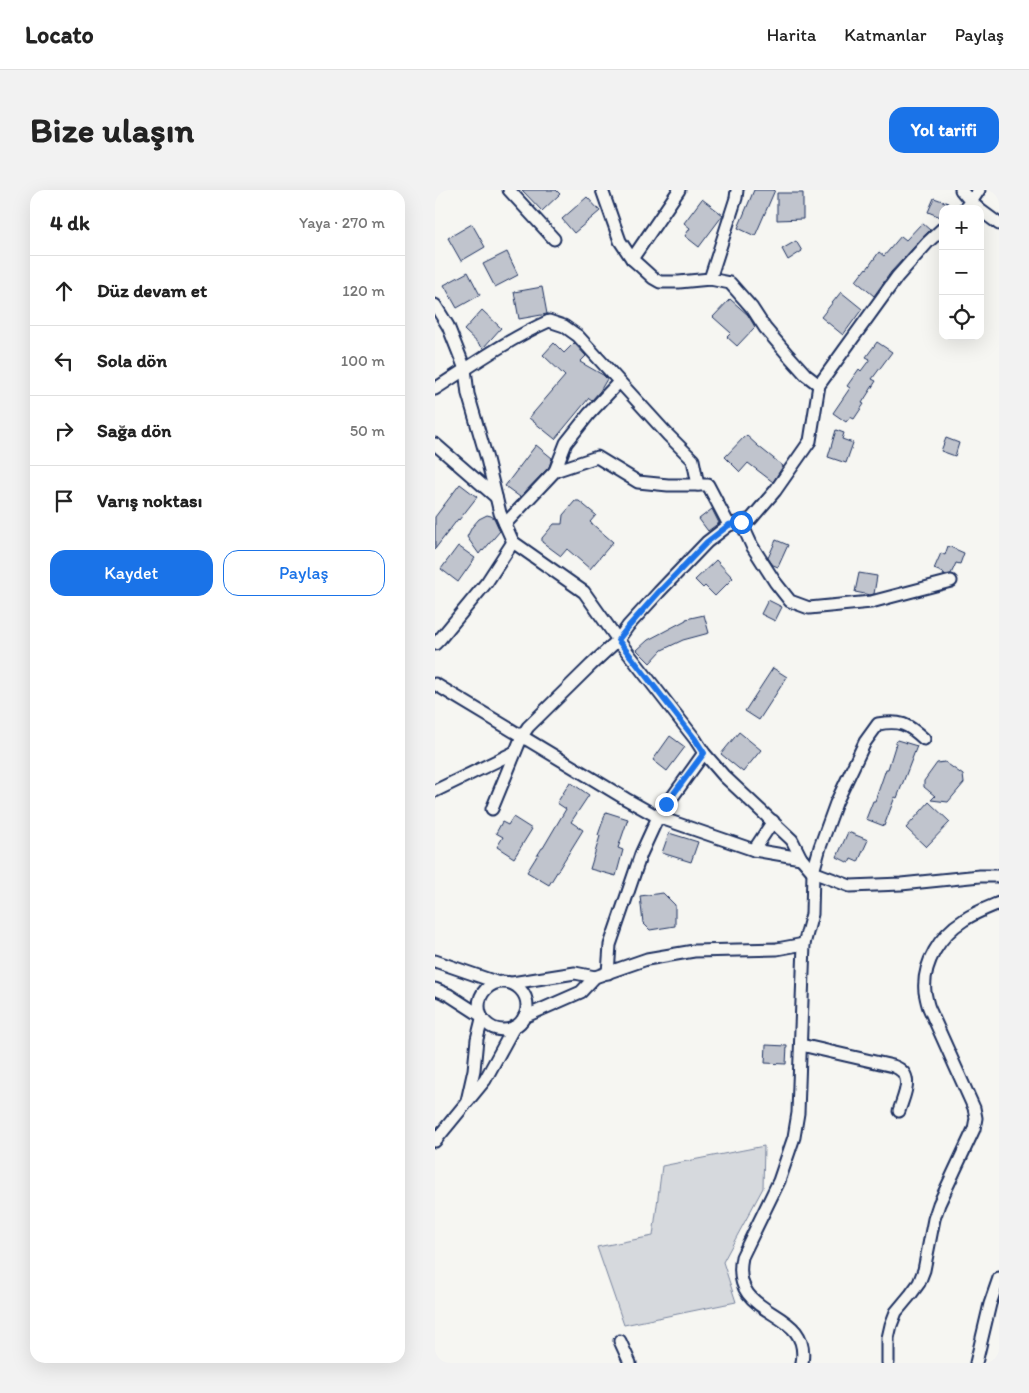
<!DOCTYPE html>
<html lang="tr">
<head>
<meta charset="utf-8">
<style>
	body { margin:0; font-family:Itim,sans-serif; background:#f2f2f2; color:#222 }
	.controls { position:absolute; right:15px; top:15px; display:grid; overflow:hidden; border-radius:10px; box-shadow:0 5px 20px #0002 }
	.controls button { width:45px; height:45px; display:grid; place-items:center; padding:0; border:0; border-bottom:1px solid #e0e0e0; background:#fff; color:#222; font:25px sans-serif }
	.stop { position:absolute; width:15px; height:15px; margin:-11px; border:4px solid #1a73e8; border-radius:50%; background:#fff }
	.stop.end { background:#1a73e8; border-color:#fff; box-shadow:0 1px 5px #0008 }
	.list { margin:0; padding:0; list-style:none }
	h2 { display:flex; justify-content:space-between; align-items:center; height:65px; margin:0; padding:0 20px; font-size:21px }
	h2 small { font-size:16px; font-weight:400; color:#767676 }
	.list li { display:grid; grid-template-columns:32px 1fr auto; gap:15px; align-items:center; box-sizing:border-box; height:70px; padding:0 20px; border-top:1px solid #e0e0e0 }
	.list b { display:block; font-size:19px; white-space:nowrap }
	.list em { font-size:16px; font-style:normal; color:#767676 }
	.actions { display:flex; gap:10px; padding:15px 20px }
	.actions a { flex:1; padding:11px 0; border:1px solid #1a73e8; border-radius:15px; text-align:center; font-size:18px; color:#1a73e8 }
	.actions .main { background:#1a73e8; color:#fff }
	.icon { flex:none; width:28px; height:28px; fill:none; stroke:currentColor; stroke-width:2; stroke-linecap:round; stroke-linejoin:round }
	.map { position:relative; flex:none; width:564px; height:1173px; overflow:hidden; border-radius:15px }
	header { display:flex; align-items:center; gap:30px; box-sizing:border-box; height:70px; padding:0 25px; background:#fff; border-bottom:1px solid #e0e0e0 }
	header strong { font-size:24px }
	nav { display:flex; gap:28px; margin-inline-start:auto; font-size:18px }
	.intro { display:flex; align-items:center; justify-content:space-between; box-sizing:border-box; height:120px; padding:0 30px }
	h1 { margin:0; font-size:35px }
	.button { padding:12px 22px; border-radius:15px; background:#1a73e8; color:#fff; font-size:18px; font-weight:700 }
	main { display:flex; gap:30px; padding:0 30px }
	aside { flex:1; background:#fff; border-radius:15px; box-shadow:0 5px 20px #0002 }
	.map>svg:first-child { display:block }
	.green { fill:#d6d9dd; stroke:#78849e }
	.building { fill:#c0c4cd; stroke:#1b2f5e }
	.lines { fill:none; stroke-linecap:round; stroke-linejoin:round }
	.minor-casing { stroke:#1b2f5e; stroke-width:15 }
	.minor { stroke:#f6f6f2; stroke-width:11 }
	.route { stroke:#1a73e8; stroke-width:6 }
</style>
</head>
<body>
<header>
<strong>Locato</strong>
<nav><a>Harita</a><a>Katmanlar</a><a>Paylaş</a></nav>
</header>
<div class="intro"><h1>Bize ulaşın</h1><a class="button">Yol tarifi</a></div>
<main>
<aside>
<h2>4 dk<small>Yaya · 270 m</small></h2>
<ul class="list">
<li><svg class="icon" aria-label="ahead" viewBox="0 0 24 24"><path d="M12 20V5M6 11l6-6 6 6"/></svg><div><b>Düz devam et</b></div><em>120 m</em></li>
<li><svg class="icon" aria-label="left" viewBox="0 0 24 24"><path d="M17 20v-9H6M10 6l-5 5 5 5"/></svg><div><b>Sola dön</b></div><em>100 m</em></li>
<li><svg class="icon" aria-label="right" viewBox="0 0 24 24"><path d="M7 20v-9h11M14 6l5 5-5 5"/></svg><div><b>Sağa dön</b></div><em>50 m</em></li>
<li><svg class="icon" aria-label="arrive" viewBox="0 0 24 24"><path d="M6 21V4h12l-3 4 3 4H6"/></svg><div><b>Varış noktası</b></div></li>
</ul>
<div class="actions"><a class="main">Kaydet</a><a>Paylaş</a></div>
</aside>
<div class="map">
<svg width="564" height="1173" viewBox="0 0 564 1173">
	<rect width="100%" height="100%" fill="#f6f6f2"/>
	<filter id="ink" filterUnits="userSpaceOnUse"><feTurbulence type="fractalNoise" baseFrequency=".02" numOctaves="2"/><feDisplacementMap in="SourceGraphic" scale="10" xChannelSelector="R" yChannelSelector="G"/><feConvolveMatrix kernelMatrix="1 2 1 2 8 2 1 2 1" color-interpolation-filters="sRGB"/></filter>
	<g filter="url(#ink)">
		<polygon class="green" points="329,956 328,998 288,1072 301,1112 189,1135 162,1057 218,1046 227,976"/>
		<g class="building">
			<polygon points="87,0 121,0 125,4 107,21"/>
			<polygon points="319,0 340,0 320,46 303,38"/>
			<polygon points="342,3 368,3 368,29 342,30"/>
			<polygon points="152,7 165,21 139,43 127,29"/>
			<polygon points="499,8 513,13 511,19 508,19 508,28 493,22"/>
			<polygon points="267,9 288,25 264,57 250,46 255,38 249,33"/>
			<polygon points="487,33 495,40 456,82 439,106 421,91 431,78 432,79 444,62 449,66 466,46 471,50"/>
			<polygon points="37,34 50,57 26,71 13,48"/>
			<polygon points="361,51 367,61 353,70 347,59"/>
			<polygon points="72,62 83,85 60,97 48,74"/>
			<polygon points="33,82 45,105 22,118 9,95"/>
			<polygon points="107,97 112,124 84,129 79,102"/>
			<polygon points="406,102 427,119 408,145 386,127"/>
			<polygon points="295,109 313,125 320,137 302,156 292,147 296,143 278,127"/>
			<polygon points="47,120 66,138 48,158 29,140"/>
			<polygon points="442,152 457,162 437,189 441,191 427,213 429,214 419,229 415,227 411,232 398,223 415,198 412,196 424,179 426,181 435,169 431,167"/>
			<polygon points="119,153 129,163 139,153 151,166 145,172 168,185 172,189 165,201 157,210 154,208 120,249 94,228 130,186 108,165"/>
			<polygon points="401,240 409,243 407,249 418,253 411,273 393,267"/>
			<polygon points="311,245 323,256 348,276 338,292 313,273 305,282 290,267"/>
			<polygon points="511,248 524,253 520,266 506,261"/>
			<polygon points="101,255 117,268 114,277 85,307 70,296"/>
			<polygon points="25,294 42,307 24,330 23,329 0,359 0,327"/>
			<polygon points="140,311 144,311 161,325 155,332 178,352 155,379 132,359 126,366 107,352 107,348 119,334 127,334 128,325"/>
			<polygon points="277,319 284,333 273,341 264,329"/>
			<polygon points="52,325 56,326 59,328 65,341 48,361 47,360 44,364 32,347 37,337 44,329"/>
			<polygon points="341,350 353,355 343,377 338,375 333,368"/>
			<polygon points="23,356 40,368 23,392 6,379"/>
			<polygon points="513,356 529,363 525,374 521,373 516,384 508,385 509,383 499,379 506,363 510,365"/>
			<polygon points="281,370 298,388 280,406 270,396 268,398 260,390"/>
			<polygon points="424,383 442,386 439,404 435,405 420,402"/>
			<polygon points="333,410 347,417 340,431 326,424"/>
			<polygon points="269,425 274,443 248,450 227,460 215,473 202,460 213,450 251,430 251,429"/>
			<polygon points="338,478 352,487 324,530 310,521"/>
			<polygon points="304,542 326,560 308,582 286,564"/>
			<polygon points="235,546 250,557 232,581 218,570"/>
			<polygon points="462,550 482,556 462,608 460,607 449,636 431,629 438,611 440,611 451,579 453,579"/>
			<polygon points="510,572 528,585 529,593 513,612 496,610 500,606 489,597 489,591 502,573"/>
			<polygon points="135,592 154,605 136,632 148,640 114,695 92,682 107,658 108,658 131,619 122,613"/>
			<polygon points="494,612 515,632 491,657 471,638"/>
			<polygon points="171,622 193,629 183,658 188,660 181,686 155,679 165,646 163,645"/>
			<polygon points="78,627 97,639 79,668 62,657 68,647 61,643 67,632 73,635"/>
			<polygon points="413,642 433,650 423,672 416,669 414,673 402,667"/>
			<polygon points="234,643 263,652 256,672 227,663"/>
			<polygon points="228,703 240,715 240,736 215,740 208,733 205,706"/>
			<polygon points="331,855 352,856 351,874 330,873"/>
		</g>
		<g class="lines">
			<g class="minor-casing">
				<g id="minor">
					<polyline points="74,0 119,49"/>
					<polyline points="167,0 185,51 197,69 206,77 218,88 225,92 244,92 275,89 295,93 317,118 330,138 353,165 371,185 384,195"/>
					<polyline points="526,0 536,12 544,19"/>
					<polyline points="529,19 536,12 544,0"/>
					<polyline points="545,20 564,34"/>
					<polyline points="197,69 244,0"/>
					<polyline points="275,89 301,8 302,0"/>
					<polyline points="0,115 13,136 30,179 33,204 52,269 65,323 78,352 149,402 183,450 260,549 269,563 289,586 357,650 366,668 378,682 415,696 466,694 545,686 564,686"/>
					<path d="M0 199C37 175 74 149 114 131L129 136 143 146 233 245 258 270 263 295"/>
					<polyline points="0,254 61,307"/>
					<polyline points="120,281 131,253 154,224 184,192"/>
					<polyline points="306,332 317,356 340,392 355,411 374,418 436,412 516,391"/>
					<polyline points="70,334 120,281 162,267 203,292 233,295 273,295 294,335"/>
					<polyline points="0,454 5,449 52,392 78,352"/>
					<polyline points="0,494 191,609 223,627 319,660 366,668"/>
					<polyline points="0,601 80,562"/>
					<polyline points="57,619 87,546 93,537 156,475 183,450 193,436 224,402 272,352 294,335 316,329 340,301 375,251 384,195 462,87 493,52 508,38"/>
					<polyline points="319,660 338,631"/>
					<polyline points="0,771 61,792"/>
					<polyline points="173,783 175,755 206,664 223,627 269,563"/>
					<circle cx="68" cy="816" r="24"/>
					<polyline points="77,793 140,783 160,787"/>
					<polyline points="0,799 14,805 45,825"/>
					<polyline points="89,827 146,802 160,787 212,769 259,761 342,759 369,754"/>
					<path d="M366 855 458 876C481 884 469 905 464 921"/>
					<polyline points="32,911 39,880 42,849 47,829"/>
					<polyline points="0,951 50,890 79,837"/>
					<polyline points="185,1151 195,1173"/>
					<path d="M367 1173C377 1115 294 1132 307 1067L344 991 359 947 363 923 369 754 377 724 378 682 385 657 401 613 430 552 443 534C465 530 473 534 489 549"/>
					<path d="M453 1173V1148L456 1135 461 1122 476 1104 484 1093 489 1080 499 1029 504 1014 539 939 541 928 539 918 494 818C492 813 491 807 490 802 487 774 505 745 529 730 539 723 552 718 564 713"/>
					<polyline points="541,1173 555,1114 564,1088"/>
				</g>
			</g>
			<use href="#minor" class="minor"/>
		</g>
	</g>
	<g class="lines" filter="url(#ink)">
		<polyline class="route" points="231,614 269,563 260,549 183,450 194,436 224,402 272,352 294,335 306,332"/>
	</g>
</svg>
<div class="controls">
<button>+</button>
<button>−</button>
<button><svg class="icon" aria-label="locate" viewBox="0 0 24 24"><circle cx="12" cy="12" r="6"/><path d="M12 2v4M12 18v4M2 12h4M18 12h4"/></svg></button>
</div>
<div class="stop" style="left:306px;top:332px"></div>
<div class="stop end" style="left:231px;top:614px"></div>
</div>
</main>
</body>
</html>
